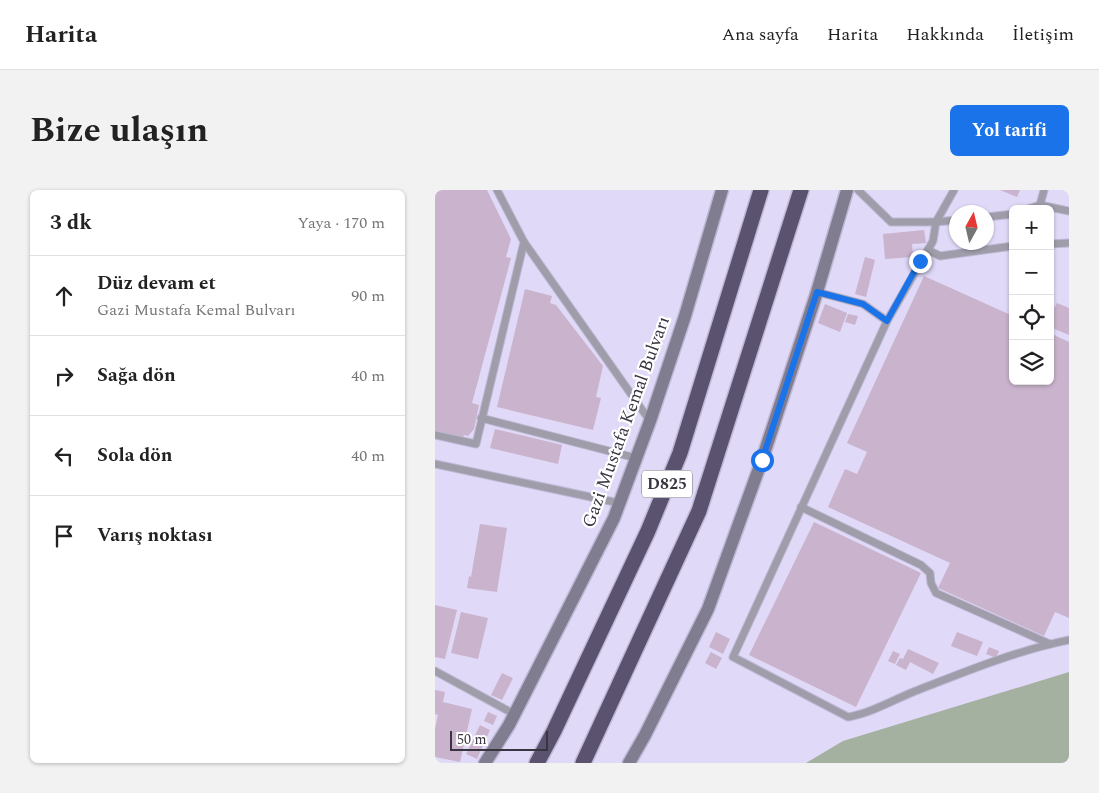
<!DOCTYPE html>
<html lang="tr">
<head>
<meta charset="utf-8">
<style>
	body { margin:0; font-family:Spectral,serif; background:#f2f2f2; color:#222 }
	.controls { position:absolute; right:15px; top:15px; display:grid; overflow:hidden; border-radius:8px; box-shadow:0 1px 4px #0004 }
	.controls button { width:45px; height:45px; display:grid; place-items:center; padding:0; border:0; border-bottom:1px solid #e0e0e0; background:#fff; color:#222; font:25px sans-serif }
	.compass { position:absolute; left:514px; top:15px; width:45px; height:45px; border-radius:50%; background:#fff; box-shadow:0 1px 4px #0004; rotate:8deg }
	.scale { position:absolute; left:15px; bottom:12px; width:98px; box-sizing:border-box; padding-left:5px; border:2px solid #383541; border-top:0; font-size:14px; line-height:18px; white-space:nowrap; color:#383541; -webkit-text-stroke:4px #fff; paint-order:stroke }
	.stop { position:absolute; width:15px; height:15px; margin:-11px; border:4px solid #1a73e8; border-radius:50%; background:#fff }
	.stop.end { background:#1a73e8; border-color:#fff; box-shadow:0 1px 5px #0008 }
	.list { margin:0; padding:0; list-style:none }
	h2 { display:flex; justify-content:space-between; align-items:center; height:65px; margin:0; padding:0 20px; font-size:21px }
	h2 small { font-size:16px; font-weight:400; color:#767676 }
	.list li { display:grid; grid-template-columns:32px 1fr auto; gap:15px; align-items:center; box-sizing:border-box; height:80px; padding:0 20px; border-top:1px solid #e0e0e0 }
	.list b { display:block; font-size:19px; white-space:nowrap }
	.list p { margin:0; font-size:16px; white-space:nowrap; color:#767676 }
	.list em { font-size:16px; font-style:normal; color:#767676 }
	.icon { flex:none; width:28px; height:28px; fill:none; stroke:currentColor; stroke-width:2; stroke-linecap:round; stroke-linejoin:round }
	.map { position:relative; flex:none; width:634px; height:573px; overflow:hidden; border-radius:8px }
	header { display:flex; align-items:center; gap:30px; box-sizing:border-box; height:70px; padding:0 25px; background:#fff; border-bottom:1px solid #e0e0e0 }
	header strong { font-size:24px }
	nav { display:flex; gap:28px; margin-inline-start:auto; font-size:18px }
	.intro { display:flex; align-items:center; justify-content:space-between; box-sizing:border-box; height:120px; padding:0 30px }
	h1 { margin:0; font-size:35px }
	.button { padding:12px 22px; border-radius:8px; background:#1a73e8; color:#fff; font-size:18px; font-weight:700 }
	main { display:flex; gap:30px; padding:0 30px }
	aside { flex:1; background:#fff; border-radius:8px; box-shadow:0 1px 4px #0004 }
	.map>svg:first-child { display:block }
	.green { fill:#a4b1a0 }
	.building { fill:#cab3cc }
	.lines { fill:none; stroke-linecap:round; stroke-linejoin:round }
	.lane-casing { stroke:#beb8d3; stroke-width:9 }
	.secondary-casing { stroke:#beb8d3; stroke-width:15 }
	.highway-casing { stroke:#beb8d3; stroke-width:18 }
	.lane { stroke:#a09dab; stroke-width:7 }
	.secondary { stroke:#817d91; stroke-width:12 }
	.highway { stroke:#5a526f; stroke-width:15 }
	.route { stroke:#1a73e8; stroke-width:6 }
	.labels { text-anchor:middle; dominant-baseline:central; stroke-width:4.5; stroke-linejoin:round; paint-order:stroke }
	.shield { fill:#fff; stroke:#74727a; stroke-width:1 }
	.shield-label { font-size:16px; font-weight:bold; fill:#383541 }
	.street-label { font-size:18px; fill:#383541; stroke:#fff }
</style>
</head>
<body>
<header>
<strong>Harita</strong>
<nav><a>Ana sayfa</a><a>Harita</a><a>Hakkında</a><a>İletişim</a></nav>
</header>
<div class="intro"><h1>Bize ulaşın</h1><a class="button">Yol tarifi</a></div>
<main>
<aside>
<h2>3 dk<small>Yaya · 170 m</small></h2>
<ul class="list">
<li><svg class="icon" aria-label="ahead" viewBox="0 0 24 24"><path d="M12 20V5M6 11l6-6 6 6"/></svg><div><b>Düz devam et</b><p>Gazi Mustafa Kemal Bulvarı</p></div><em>90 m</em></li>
<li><svg class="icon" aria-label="right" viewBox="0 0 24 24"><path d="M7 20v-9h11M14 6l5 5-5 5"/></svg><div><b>Sağa dön</b></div><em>40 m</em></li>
<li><svg class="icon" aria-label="left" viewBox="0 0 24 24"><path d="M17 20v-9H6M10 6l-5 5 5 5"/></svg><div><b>Sola dön</b></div><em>40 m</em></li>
<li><svg class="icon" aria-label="arrive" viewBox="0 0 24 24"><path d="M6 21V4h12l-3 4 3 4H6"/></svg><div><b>Varış noktası</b></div></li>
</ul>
</aside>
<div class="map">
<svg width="634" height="573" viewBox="0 0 634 573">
	<rect width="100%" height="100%" fill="#e0d9f8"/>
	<polygon class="green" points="634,482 634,573 371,573 408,551"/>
	<g class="building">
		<polygon points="0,0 52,0 76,49 71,67 76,68 37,213 44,215 39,239 33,246 29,245 27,250 0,244"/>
		<polygon points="565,0 585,0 582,7"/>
		<polygon points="489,40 491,53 477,54 478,67 450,69 448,44"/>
		<polygon points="430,67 440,70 431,107 420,104"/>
		<polygon points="489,86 578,126 578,191 615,191 615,143 634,152 634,428 620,422 609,446 503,398 515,373 393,317 410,279 422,284 432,262 412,253"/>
		<polygon points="90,99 117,106 115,113 121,115 168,176 161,207 166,208 158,240 62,217"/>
		<polygon points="622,113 634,118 634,145 615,137 615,119 618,120"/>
		<polygon points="390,114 412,123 405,142 383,133"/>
		<polygon points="413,124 423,126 420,135 410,132"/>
		<polygon points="60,239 127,255 123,274 55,258"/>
		<polygon points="379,332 486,383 421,517 314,465"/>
		<polygon points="45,334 72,338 62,402 32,398 34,386 36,387"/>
		<polygon points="0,415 22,420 10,469 0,467"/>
		<polygon points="26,422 53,428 43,469 16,463"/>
		<polygon points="281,442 295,449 288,464 274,457"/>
		<polygon points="522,442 548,452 542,466 516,456"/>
		<polygon points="554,457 564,461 561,468 551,464"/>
		<polygon points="473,459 504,473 498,484 475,472 471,480 461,475 465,468 468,469"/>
		<polygon points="458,461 465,464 460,474 453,471"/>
		<polygon points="276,462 287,468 281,479 270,473"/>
		<polygon points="67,483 78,488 67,510 56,505"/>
		<polygon points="0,500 10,502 8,512 37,519 25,572 0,567 0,539 3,525 0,524"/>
		<polygon points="53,522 62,526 58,535 49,531"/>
		<polygon points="45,535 55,540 42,569 31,564"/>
	</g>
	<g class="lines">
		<g class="lane-casing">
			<g id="lane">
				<polyline points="62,0 89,52 215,231"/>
				<polyline points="423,0 456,32 501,32 522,30"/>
				<path d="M519 0 501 32 498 51 452 131 298 467 413 527C436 523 456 511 478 502 529 482 580 461 634 450"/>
				<polyline points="605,15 609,0"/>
				<polyline points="593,19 605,15 634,21"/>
				<polyline points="552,27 578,24"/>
				<polyline points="615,54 634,53"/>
				<polyline points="493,60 505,66 578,56"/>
				<polyline points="382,102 428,114 452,131"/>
				<polyline points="46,228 201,268"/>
				<polyline points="0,245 41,254 89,52"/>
				<polyline points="0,274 184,313"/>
				<polyline points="366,317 486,375 495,383 496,393 501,403 615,454"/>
				<polyline points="0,481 79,524"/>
			</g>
		</g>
		<g class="secondary-casing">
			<g id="secondary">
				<polyline points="50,573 74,535 179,328 215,231 250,126 287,0"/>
				<polyline points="194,573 210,545 273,419 327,270 382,102 412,0"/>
			</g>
		</g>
		<g class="highway-casing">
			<g id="highway">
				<polyline points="102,573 119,541 213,341 245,263 326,0"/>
				<polyline points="148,573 264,321 366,0"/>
			</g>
		</g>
		<use href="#lane" class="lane"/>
		<use href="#secondary" class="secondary"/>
		<use href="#highway" class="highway"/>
	</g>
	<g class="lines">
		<polyline class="route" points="327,270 382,102 428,114 452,131 485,71"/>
	</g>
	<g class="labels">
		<rect class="shield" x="207" y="280.5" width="50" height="27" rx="4"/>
		<g class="shield-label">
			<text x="232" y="294">D825</text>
		</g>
		<g class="street-label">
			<text transform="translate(191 232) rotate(-70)">Gazi Mustafa Kemal Bulvarı</text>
		</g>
	</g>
</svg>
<div class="controls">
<button>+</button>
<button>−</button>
<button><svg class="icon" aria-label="locate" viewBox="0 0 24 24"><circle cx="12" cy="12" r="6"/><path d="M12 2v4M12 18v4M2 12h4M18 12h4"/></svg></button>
<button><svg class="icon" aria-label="layers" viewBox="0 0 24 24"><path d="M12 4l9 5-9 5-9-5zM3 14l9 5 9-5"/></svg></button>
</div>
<svg class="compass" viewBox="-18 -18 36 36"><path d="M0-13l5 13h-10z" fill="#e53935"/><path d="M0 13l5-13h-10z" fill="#767676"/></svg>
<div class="scale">50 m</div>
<div class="stop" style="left:327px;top:270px"></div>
<div class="stop end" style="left:485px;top:71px"></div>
</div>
</main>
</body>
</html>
